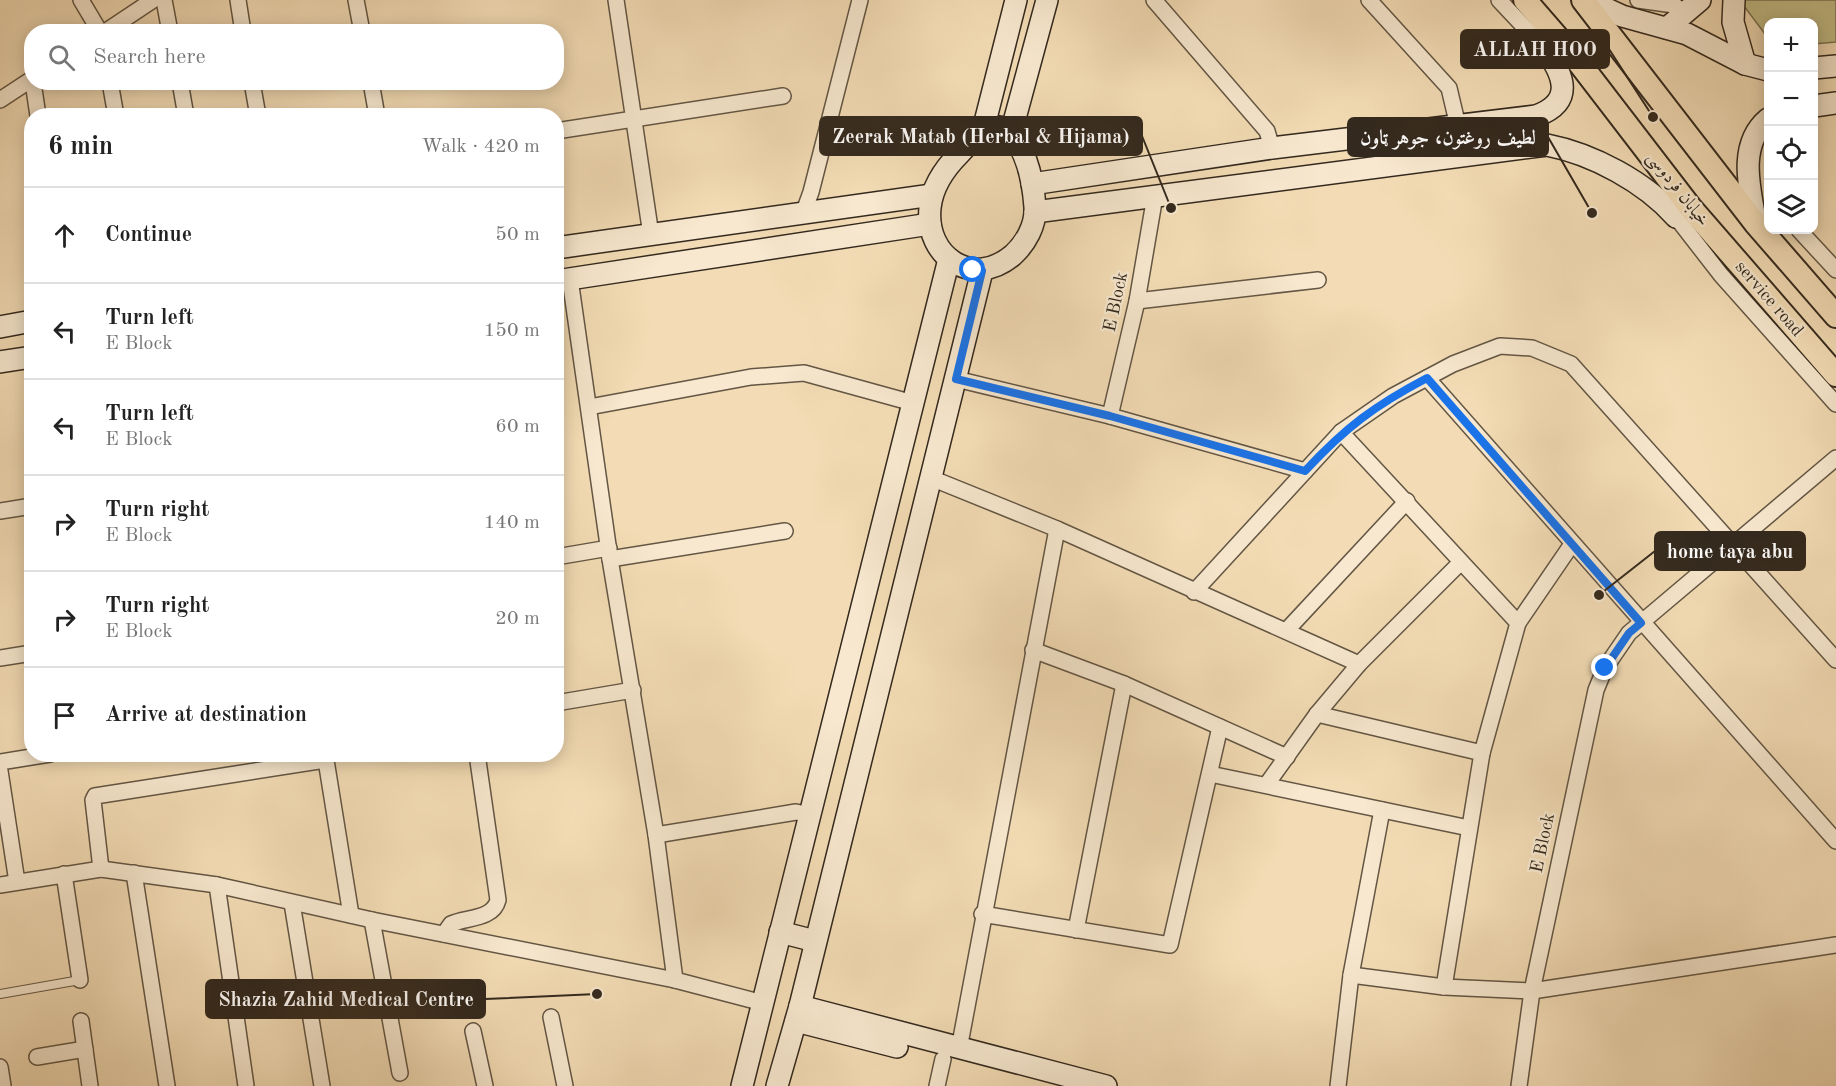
<!DOCTYPE html>
<html lang="en">
<head>
<meta charset="utf-8">
<style>
	body { margin:0; font-family:"Old Standard TT",Amiri,serif; background:#f6f6f6; color:#222 }
	.controls { position:absolute; right:18px; top:18px; display:grid; overflow:hidden; border-radius:12px; box-shadow:0 3px 15px #0003 }
	.controls button { width:54px; height:54px; display:grid; place-items:center; padding:0; border:0; border-bottom:2px solid #e0e0e0; background:#fff; color:#222; font:30px sans-serif }
	.stop { position:absolute; width:18px; height:18px; margin:-14px; border:4px solid #1a73e8; border-radius:50%; background:#fff }
	.stop.end { background:#1a73e8; border-color:#fff; box-shadow:0 2px 6px #0008 }
	.list { margin:0; padding:0; list-style:none }
	h2 { display:flex; justify-content:space-between; align-items:center; height:78px; margin:0; padding:0 24px; font-size:26px }
	h2 small { font-size:20px; font-weight:400; color:#767676 }
	.list li { display:grid; grid-template-columns:39px 1fr auto; gap:18px; align-items:center; box-sizing:border-box; height:96px; padding:0 24px; border-top:2px solid #e0e0e0 }
	.list b { display:block; font-size:22px; white-space:nowrap }
	.list p { margin:0; font-size:20px; white-space:nowrap; color:#767676 }
	.list em { font-size:20px; font-style:normal; color:#767676 }
	.icon { flex:none; width:33px; height:33px; fill:none; stroke:currentColor; stroke-width:2; stroke-linecap:round; stroke-linejoin:round }
	.map { position:relative; flex:none; width:1836px; height:1086px; overflow:hidden }
	.search { position:absolute; background:#fff; box-shadow:0 3px 15px #0003; left:24px; top:24px; width:540px; height:66px; display:flex; align-items:center; gap:15px; box-sizing:border-box; padding:0 21px; border-radius:24px; color:#767676; font-size:22px }
	.panel { position:absolute; background:#fff; box-shadow:0 3px 15px #0003; left:24px; top:108px; width:540px; height:654px; border-radius:24px }
	.map>svg:first-child { display:block }
	.green { fill:#c3be88; stroke:#7b7453; stroke-width:1.5 }
	.lines { fill:none; stroke-linecap:round; stroke-linejoin:round }
	.lane-casing { stroke:#635644; stroke-width:10 }
	.street-casing { stroke:#635644; stroke-width:18 }
	.secondary-casing { stroke:#33291e; stroke-width:24 }
	.primary-casing { stroke:#33291e; stroke-width:26 }
	.lane { stroke:#f7e8cf; stroke-width:8 }
	.street { stroke:#f7e8cf; stroke-width:15 }
	.secondary { stroke:#f7e8cf; stroke-width:21 }
	.primary { stroke:#f3dcb5; stroke-width:22 }
	.route { stroke:#1a73e8; stroke-width:8 }
	.labels { text-anchor:middle; dominant-baseline:central; stroke-width:4.5; stroke-linejoin:round; paint-order:stroke }
	.street-label { font-size:18px; fill:#33291e; stroke:#f7e8cf }
	.leader { fill:none; stroke:#33291e; stroke-width:2 }
	.callout-dot { fill:#33291e; stroke:#f7e8cf; stroke-width:2 }
	.callout { fill:#33291e; stroke:#33291e; stroke-width:2 }
	.callout-label { font-size:20px; text-anchor:middle; font-weight:bold; fill:#fff }
</style>
</head>
<body>
<div class="map">
<svg width="1836" height="1086" viewBox="0 0 1836 1086">
	<rect width="100%" height="100%" fill="#f3dcb5"/>
	<filter id="stains"><feTurbulence type="fractalNoise" baseFrequency=".00333" numOctaves="4"/><feColorMatrix values="0 0 0 0 .2 0 0 0 0 .09 0 0 0 0 .02 0 0 0 .5 -.17"/></filter>
	<radialGradient id="worn" r=".72"><stop offset=".6" stop-color="#630" stop-opacity="0"/><stop offset="1" stop-color="#630" stop-opacity=".3"/></radialGradient>
	<polygon class="green" points="1745,0 1836,0 1836,42 1814,44 1814,22 1768,22 1768,38 1744,6"/>
	<g class="lines">
		<g class="lane-casing">
			<polyline id="lane" points="0,994 80,980"/>
		</g>
		<g class="street-casing">
			<g id="street">
				<polyline points="81,0 100,32"/>
				<polyline points="164,0 170,32"/>
				<polyline points="238,0 243,32"/>
				<polyline points="356,0 362,32"/>
				<polyline points="616,0 651,235"/>
				<polyline points="1154,0 1267,131 1272,148"/>
				<polyline points="1369,0 1449,88 1458,126"/>
				<polyline points="1499,0 1545,49"/>
				<polyline points="1638,0 1674,5 1685,13"/>
				<polyline points="105,32 153,0"/>
				<polyline points="33,82 38,116"/>
				<polyline points="110,82 116,116"/>
				<polyline points="180,82 186,116"/>
				<polyline points="252,82 258,116"/>
				<polyline points="371,82 377,116"/>
				<polyline points="0,100 32,79"/>
				<polyline points="556,131 783,96"/>
				<polyline points="803,214 811,192 860,0"/>
				<polyline points="1676,217 1721,275 1836,404"/>
				<polyline points="1799,230 1836,270"/>
				<polyline points="570,279 610,559 656,835 675,980"/>
				<polyline points="1137,301 1318,280"/>
				<polyline points="1427,378 1836,841"/>
				<polyline points="956,379 1110,416 1137,301 1155,196"/>
				<polyline points="589,407 751,377 804,373 913,403"/>
				<polyline points="1110,416 1305,471"/>
				<polyline points="1341,432 1518,623"/>
				<polyline points="931,478 1057,529 1359,664"/>
				<polyline points="0,511 32,506"/>
				<polyline points="556,557 609,548"/>
				<polyline points="610,559 785,531"/>
				<polyline points="1194,592 1341,432 1393,396 1453,364 1500,346 1532,348 1571,364 1836,660"/>
				<polyline points="1286,631 1407,501"/>
				<polyline points="1033,650 1124,684 1287,757"/>
				<polyline points="0,658 32,653"/>
				<polyline points="556,703 633,690"/>
				<polyline points="1317,714 1482,753 1518,623 1572,544"/>
				<polyline points="325,754 351,915"/>
				<polyline points="0,762 50,754"/>
				<polyline points="0,771 17,882"/>
				<polyline points="1210,774 1469,828"/>
				<polyline points="1267,784 1317,714 1359,664 1460,563"/>
				<polyline points="656,835 796,812 811,815"/>
				<polyline points="101,869 93,800 95,796 325,760"/>
				<polyline points="134,873 167,1086"/>
				<polyline points="64,874 80,980"/>
				<polyline points="0,885 101,869 217,885 372,920 675,980 763,1003"/>
				<polyline points="217,885 246,1086"/>
				<polyline points="292,903 322,1086"/>
				<polyline points="982,914 1170,945 1220,727"/>
				<polyline points="372,920 400,1073"/>
				<polyline points="1076,930 1124,684"/>
				<path d="M444 934 451 924C466 917 493 920 498 900L477 754"/>
				<polyline points="1351,975 1444,987 1532,991 1836,945"/>
				<polyline points="1444,987 1482,753"/>
				<polyline points="551,1017 565,1086"/>
				<polyline points="81,1021 90,1086"/>
				<polyline points="473,1031 485,1086"/>
				<polyline points="959,1049 1057,529"/>
				<polyline points="37,1057 85,1049"/>
				<polyline points="0,1067 3,1086"/>
				<polyline points="937,1086 943,1059"/>
				<polyline points="1338,1086 1351,975 1382,810"/>
				<polyline points="1519,1086 1532,991 1596,690 1605,668 1629,633 1836,458"/>
			</g>
		</g>
		<g class="secondary-casing">
			<g id="secondary">
				<polyline points="1587,0 1622,16 1687,34 1745,64 1768,70"/>
				<polyline points="1734,0 1733,22 1745,64"/>
				<polyline points="1667,28 1700,0"/>
				<polyline points="1814,68 1836,66"/>
				<polyline points="1814,106 1836,103"/>
				<path d="M991 126 1005 128C1026 146 1033 180 1035 207 1036 225 1026 243 1013 255 973 289 925 257 930 208 932 187 946 167 960 153 969 143 978 133 991 126Z"/>
				<polyline points="983,130 1016,0"/>
				<polyline points="1011,133 1047,0"/>
				<path d="M1032 184 1272 148 1536 116C1575 102 1564 75 1545 49"/>
				<path d="M1035 212 1547 145C1593 154 1645 182 1676 217"/>
				<path d="M1756 224C1750 190 1737 145 1768 119"/>
				<polyline points="556,248 932,195"/>
				<polyline points="556,281 930,224"/>
				<polyline points="0,327 32,321"/>
				<polyline points="0,362 32,357"/>
				<polyline points="780,932 815,941"/>
				<polyline points="800,1006 1106,1086"/>
				<polyline points="796,1021 897,1047"/>
				<polyline points="742,1086 949,259"/>
				<polyline points="777,1086 800,1006 982,271"/>
			</g>
		</g>
		<g class="primary-casing">
			<g id="primary">
				<polyline points="1525,0 1577,60 1690,207 1836,375"/>
				<polyline points="1583,0 1756,224 1836,316"/>
			</g>
		</g>
		<use href="#lane" class="lane"/>
		<use href="#street" class="street"/>
		<use href="#secondary" class="secondary"/>
		<use href="#primary" class="primary"/>
	</g>
	<g class="lines">
		<path class="route" d="M973 270 982 271 956 379 1110 416 1305 471C1346 427 1374 406 1427 378L1641 623 1629 633 1605 668"/>
	</g>
	<g class="labels">
		<g class="street-label">
			<text transform="translate(1678 189) rotate(52)">خیابان فردوسی</text>
			<text transform="translate(1769 299) rotate(49)">service road</text>
			<text transform="translate(1116 302) rotate(-78)">E Block</text>
			<text transform="translate(1543 843) rotate(-78)">E Block</text>
		</g>
	</g>
	<path class="leader" d="M1653 117L1609 49M1171 208L1142 136M1592 213L1548 137M1599 595L1655 551M597 994L485 999"/>
	<g class="callout-dot">
		<circle cx="1653" cy="117" r="6"/>
		<circle cx="1171" cy="208" r="6"/>
		<circle cx="1592" cy="213" r="6"/>
		<circle cx="1599" cy="595" r="6"/>
		<circle cx="597" cy="994" r="6"/>
	</g>
	<g class="callout">
		<rect x="1461" y="30" width="148" height="38" rx="6"/>
		<rect x="820" y="117" width="322" height="38" rx="6"/>
		<rect x="1348" y="118" width="200" height="38" rx="6"/>
		<rect x="1655" y="532" width="150" height="38" rx="6"/>
		<rect x="206" y="980" width="279" height="38" rx="6"/>
	</g>
	<g class="callout-label">
		<text x="1535" y="56">ALLAH HOO</text>
		<text x="981" y="143">Zeerak Matab (Herbal &amp; Hijama)</text>
		<text x="1448" y="144">لطیف روغتون، جوهر ټاون</text>
		<text x="1730" y="558">home taya abu</text>
		<text x="346" y="1006">Shazia Zahid Medical Centre</text>
	</g>
	<rect width="100%" height="100%" filter="url(#stains)"/>
	<rect width="100%" height="100%" fill="url(#worn)"/>
</svg>
<div class="controls">
<button>+</button>
<button>−</button>
<button><svg class="icon" aria-label="locate" viewBox="0 0 24 24"><circle cx="12" cy="12" r="6"/><path d="M12 2v4M12 18v4M2 12h4M18 12h4"/></svg></button>
<button><svg class="icon" aria-label="layers" viewBox="0 0 24 24"><path d="M12 4l9 5-9 5-9-5zM3 14l9 5 9-5"/></svg></button>
</div>
<div class="stop" style="left:973px;top:270px"></div>
<div class="stop end" style="left:1605px;top:668px"></div>
<div class="search"><svg class="icon" aria-label="search" viewBox="0 0 24 24"><circle cx="10" cy="10" r="6"/><path d="M15 15l6 6"/></svg>Search here</div>
<section class="panel">
<h2>6 min<small>Walk · 420 m</small></h2>
<ul class="list">
<li><svg class="icon" aria-label="ahead" viewBox="0 0 24 24"><path d="M12 20V5M6 11l6-6 6 6"/></svg><div><b>Continue</b></div><em>50 m</em></li>
<li><svg class="icon" aria-label="left" viewBox="0 0 24 24"><path d="M17 20v-9H6M10 6l-5 5 5 5"/></svg><div><b>Turn left</b><p>E Block</p></div><em>150 m</em></li>
<li><svg class="icon" aria-label="left" viewBox="0 0 24 24"><path d="M17 20v-9H6M10 6l-5 5 5 5"/></svg><div><b>Turn left</b><p>E Block</p></div><em>60 m</em></li>
<li><svg class="icon" aria-label="right" viewBox="0 0 24 24"><path d="M7 20v-9h11M14 6l5 5-5 5"/></svg><div><b>Turn right</b><p>E Block</p></div><em>140 m</em></li>
<li><svg class="icon" aria-label="right" viewBox="0 0 24 24"><path d="M7 20v-9h11M14 6l5 5-5 5"/></svg><div><b>Turn right</b><p>E Block</p></div><em>20 m</em></li>
<li><svg class="icon" aria-label="arrive" viewBox="0 0 24 24"><path d="M6 21V4h12l-3 4 3 4H6"/></svg><div><b>Arrive at destination</b></div></li>
</ul>
</section>
</div>
</body>
</html>
